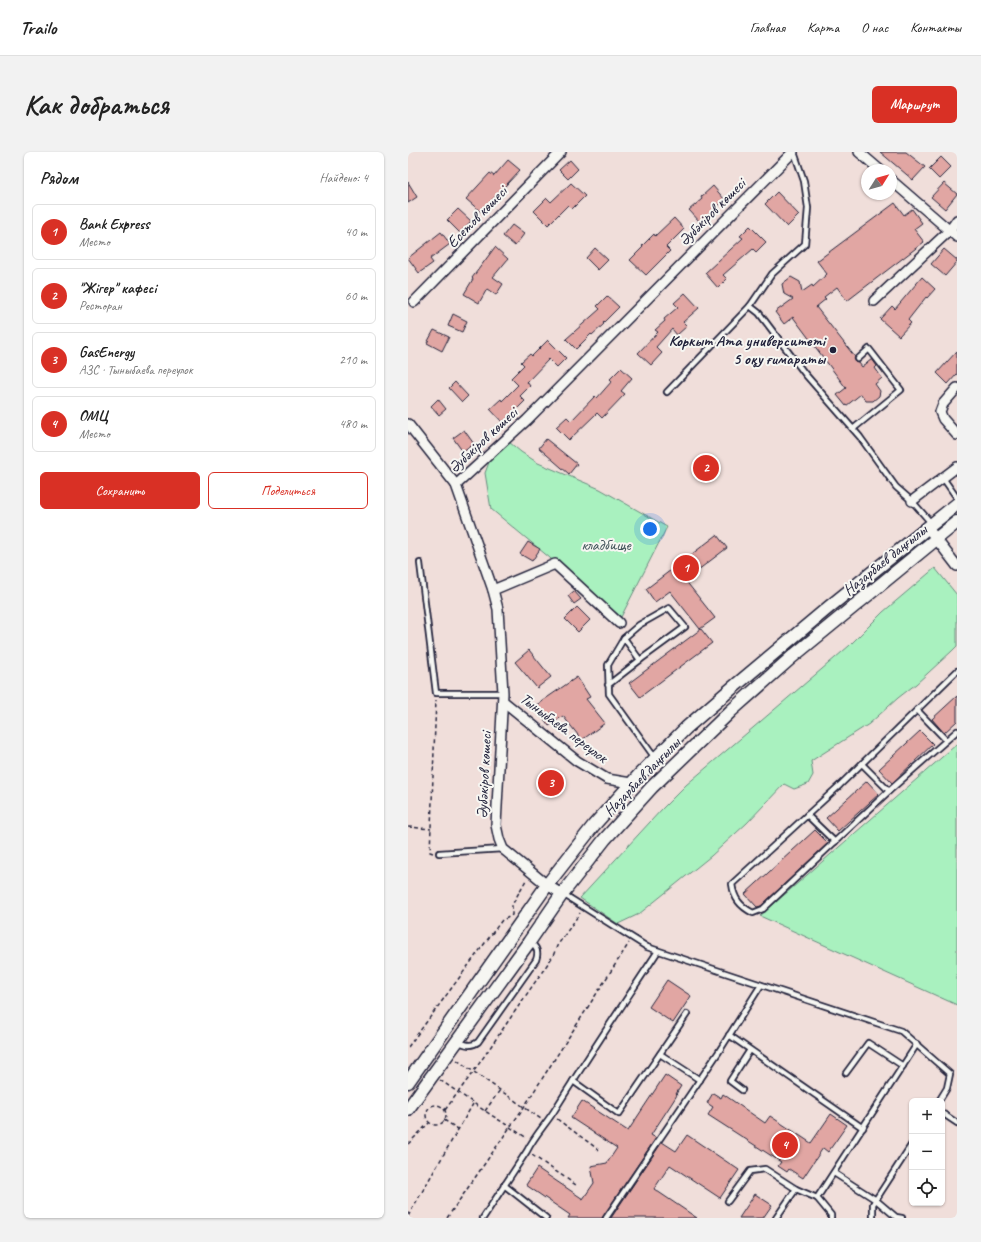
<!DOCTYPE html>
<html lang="ru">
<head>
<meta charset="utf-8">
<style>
	body { margin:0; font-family:Caveat,sans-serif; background:#f2f2f2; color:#222 }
	.controls { position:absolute; right:12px; bottom:12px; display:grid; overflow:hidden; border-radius:6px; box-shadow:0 1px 3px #0004 }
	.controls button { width:36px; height:36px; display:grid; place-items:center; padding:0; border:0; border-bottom:1px solid #e0e0e0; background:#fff; color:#222; font:20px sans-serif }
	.compass { position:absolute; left:453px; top:12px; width:36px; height:36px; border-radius:50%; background:#fff; box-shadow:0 1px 3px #0004; rotate:53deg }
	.you { position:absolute; left:242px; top:377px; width:14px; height:14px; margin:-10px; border:3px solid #fff; border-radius:50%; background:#1a73e8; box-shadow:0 0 0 6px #1a73e833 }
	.badge { display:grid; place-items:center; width:26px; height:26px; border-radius:50%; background:#d93025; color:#fff; font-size:13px; font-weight:700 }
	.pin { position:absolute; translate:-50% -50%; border:2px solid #fff; box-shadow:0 1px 4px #0006 }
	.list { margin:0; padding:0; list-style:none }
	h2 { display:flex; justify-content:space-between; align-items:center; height:52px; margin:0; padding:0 16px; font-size:17px }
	h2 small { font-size:13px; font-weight:400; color:#767676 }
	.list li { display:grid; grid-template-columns:26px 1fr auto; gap:12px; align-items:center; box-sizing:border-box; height:56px; margin:0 8px 8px; padding:0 8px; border:1px solid #e0e0e0; border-radius:6px }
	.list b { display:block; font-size:15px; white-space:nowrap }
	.list p { margin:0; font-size:13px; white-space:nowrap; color:#767676 }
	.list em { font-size:13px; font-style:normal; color:#767676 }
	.actions { display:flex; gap:8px; padding:12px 16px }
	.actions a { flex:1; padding:9px 0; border:1px solid #d93025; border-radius:6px; text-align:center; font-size:14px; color:#d93025 }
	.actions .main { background:#d93025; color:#fff }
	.icon { flex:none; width:22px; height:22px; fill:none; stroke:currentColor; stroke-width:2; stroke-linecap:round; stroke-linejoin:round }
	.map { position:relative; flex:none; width:549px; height:1066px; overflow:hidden; border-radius:6px }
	header { display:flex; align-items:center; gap:24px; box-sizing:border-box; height:56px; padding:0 20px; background:#fff; border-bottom:1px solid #e0e0e0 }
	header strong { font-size:19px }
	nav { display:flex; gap:22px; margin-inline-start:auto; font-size:14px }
	.intro { display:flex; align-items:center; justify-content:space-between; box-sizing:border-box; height:96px; padding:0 24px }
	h1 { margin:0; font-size:28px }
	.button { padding:10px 18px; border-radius:6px; background:#d93025; color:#fff; font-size:14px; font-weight:700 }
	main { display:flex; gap:24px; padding:0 24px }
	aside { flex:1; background:#fff; border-radius:6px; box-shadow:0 1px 3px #0004 }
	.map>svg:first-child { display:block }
	.green { fill:#a9f1bf; stroke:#668a7d }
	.building { fill:#e1a6a3; stroke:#22223b }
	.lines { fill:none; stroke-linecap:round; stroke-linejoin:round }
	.lane-casing { stroke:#22223b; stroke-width:8 }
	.street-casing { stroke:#22223b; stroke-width:12 }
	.secondary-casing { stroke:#22223b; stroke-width:15 }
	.path { stroke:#22223b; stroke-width:1.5; stroke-dasharray:4 3; stroke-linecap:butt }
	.lane { stroke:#f6f6f2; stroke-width:4.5 }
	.street { stroke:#f6f6f2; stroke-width:9 }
	.secondary { stroke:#f6f6f2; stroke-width:12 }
	.poi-dot { fill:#22223b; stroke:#f6f6f2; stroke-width:1.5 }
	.labels { text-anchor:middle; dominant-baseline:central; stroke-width:4; stroke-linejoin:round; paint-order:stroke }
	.street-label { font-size:16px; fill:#22223b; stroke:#f6f6f2 }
	.poi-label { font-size:16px; font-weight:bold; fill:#22223b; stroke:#f6f6f2; text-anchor:end }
	.park-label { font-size:16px; fill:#44565c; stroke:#f6f6f2 }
</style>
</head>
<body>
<header>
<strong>Trailo</strong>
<nav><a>Главная</a><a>Карта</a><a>О нас</a><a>Контакты</a></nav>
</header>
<div class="intro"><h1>Как добраться</h1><a class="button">Маршрут</a></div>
<main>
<aside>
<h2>Рядом<small>Найдено: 4</small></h2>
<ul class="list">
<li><span class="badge">1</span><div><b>Bank Express</b><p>Место</p></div><em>40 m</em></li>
<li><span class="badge">2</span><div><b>&quot;Жігер&quot; кафесі</b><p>Ресторан</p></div><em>60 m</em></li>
<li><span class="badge">3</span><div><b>GasEnergy</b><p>АЗС · Тыныбаева переулок</p></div><em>210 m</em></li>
<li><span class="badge">4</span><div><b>ОМЦ</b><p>Место</p></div><em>480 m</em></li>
</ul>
<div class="actions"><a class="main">Сохранить</a><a>Поделиться</a></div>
</aside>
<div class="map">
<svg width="549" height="1066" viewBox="0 0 549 1066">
	<rect width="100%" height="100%" fill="#f0deda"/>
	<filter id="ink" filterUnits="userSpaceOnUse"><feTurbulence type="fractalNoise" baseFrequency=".025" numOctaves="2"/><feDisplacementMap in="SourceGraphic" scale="8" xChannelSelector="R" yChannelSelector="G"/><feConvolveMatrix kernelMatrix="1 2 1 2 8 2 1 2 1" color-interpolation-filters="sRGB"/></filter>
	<g filter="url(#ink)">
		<g class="green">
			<polygon points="101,290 113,300 130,311 192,337 259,375 213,465 83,357 77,321 83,305"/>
			<polygon points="527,416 549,443 549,494 544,499 508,532 490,546 461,572 403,609 405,623 400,632 386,637 376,632 339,671 303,704 231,762 210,772 172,746 254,657 278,633 441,494 475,460"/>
			<polygon points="549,592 549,853 352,764"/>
		</g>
		<g class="building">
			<polygon points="472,0 498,0 517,15 505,28"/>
			<polygon points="533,5 543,15 531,27 521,17"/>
			<polygon points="100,8 112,18 73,60 58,47 82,21 86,24"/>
			<polygon points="162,8 170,17 160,27 151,18"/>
			<polygon points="0,30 9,45 0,51"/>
			<polygon points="163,31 177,44 164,57 160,53 140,73 126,59 139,46 143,50"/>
			<polygon points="536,31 549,42 537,57 523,45"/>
			<polygon points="305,34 317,48 292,70 281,58 294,47 293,45"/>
			<polygon points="369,40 391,63 379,75 357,52"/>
			<polygon points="487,51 496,63 504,57 514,71 506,77 516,90 439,149 429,135 416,145 418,147 408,155 447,205 448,210 451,211 454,215 464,207 469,214 467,216 474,226 467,232 472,239 471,244 465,249 458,249 453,242 438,254 429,243 438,236 385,165 376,172 367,160 385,147 376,142 374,132 383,125 392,130 394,140 404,133 405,135 419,122 409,109"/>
			<polygon points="50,57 63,69 52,81 39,68"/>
			<polygon points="266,66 276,77 258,95 262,99 238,123 222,108 235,95 234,94 246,82 247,84"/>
			<polygon points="104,73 116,82 107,94 95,84"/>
			<polygon points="342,74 358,90 348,100 345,97 315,123 319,127 310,136 297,121 335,86 332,84"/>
			<polygon points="33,80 42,92 22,107 25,111 11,121 0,106"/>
			<polygon points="87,95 100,107 85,125 95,132 88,143 79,137 71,151 56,142 65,127 64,126"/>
			<polygon points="187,96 200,108 190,118 178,106"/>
			<polygon points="536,97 549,108 549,110 537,124 523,112"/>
			<polygon points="514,125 527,137 519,146 518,145 500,168 503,171 491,184 472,167 484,154 487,157"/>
			<polygon points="277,141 291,156 275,170 279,174 269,183 264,177 248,195 254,201 243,213 230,201 250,180 247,178 257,169 256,167 270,155 266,151"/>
			<polygon points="199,144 211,155 195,171 196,172 184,183 183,182 168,197 158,187 192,157 189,154"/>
			<polygon points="45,162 59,169 54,180 40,174"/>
			<polygon points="26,178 41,185 34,199 19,191"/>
			<polygon points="140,188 158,206 149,215 141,207 119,230 122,234 112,244 117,249 95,271 82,257 93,247 94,249 110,233 103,226 116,213 113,210 122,202 124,204"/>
			<polygon points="549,199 549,222 540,232 529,221"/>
			<polygon points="213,216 224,226 213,239 217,242 194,266 189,261 161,288 148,275 159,265 163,269 187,244 189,246 204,229 202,227"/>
			<polygon points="47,230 60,244 54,250 41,236"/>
			<polygon points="30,247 38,257 31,263 23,254"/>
			<polygon points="56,278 66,292 55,300 45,286"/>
			<polygon points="138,287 169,312 161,322 131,296"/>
			<polygon points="309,383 319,396 277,428 307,466 292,477 262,439 247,450 238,437"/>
			<polygon points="120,390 132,397 124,409 112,402"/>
			<polygon points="166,439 173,447 166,452 160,444"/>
			<polygon points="169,455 182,468 170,480 157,467"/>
			<polygon points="293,477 304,491 232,545 221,531"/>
			<polygon points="121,498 143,525 129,536 107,510"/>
			<polygon points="169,525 182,545 178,547 197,571 174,588 155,564 141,574 127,554"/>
			<polygon points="549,544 549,569 536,581 524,567"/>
			<polygon points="512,579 525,592 484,631 471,617"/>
			<polygon points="459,629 471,642 430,679 418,666"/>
			<polygon points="407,678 420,691 353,754 349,755 337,742"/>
			<polygon points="259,828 283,844 265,871 241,855"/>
			<polygon points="257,923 273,934 268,942 269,943 264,951 243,983 248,986 194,1066 160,1066 162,1063 118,1033 129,1016 175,1047 186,1031 183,1014 199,1011 209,996 163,966 174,949 220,979"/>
			<polygon points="305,941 313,946 315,942 357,971 362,964 403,991 423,962 439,973 420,1000 415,996 395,1026 381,1017 379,1020 370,1014 373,1010 300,963 305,955 299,951"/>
			<polygon points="279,983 331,1018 312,1046 262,1013 246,1037 289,1066 203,1066 254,990 268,999"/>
			<polygon points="347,1042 364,1053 355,1066 331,1066"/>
		</g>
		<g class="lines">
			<g class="lane-casing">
				<g id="lane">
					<polyline points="342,154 351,161 397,222 452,285 488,335 504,349 524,372"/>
					<polyline points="259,240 342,154 364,122 397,92 400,56 396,29 386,0"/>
					<polyline points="445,277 493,238 461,197 450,207"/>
					<polyline points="535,326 549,346"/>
					<polyline points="12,411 28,541 95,541"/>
					<polyline points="216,486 232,508"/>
					<path d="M549 519 432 633 324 732C326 747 332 754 345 761L355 757 481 639 549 579"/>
					<polyline points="200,533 232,508 277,475 261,456 231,473 216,486 200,513 201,542 247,606"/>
					<polyline points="509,558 538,588"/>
					<polyline points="454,612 481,639"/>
					<polyline points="399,663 427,690"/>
					<polyline points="31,701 95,697"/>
					<polyline points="155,742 239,795 493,879 542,922 539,936 531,949"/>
					<polyline points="321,883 455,976"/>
					<path d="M51 890C59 893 63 895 70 890L128 808C131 800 129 795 122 790"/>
					<polyline points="252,902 292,928"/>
					<polyline points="438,921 460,891 495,914"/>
					<polyline points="165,929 211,962 279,862"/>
					<polyline points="334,938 322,929 342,898"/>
					<polyline points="534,961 549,971"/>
					<polyline points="426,1021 468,1048 488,1065 494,1066"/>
					<polyline points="96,1033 138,1066"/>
					<polyline points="320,1049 342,1019 357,1017 388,1037 409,1046"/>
					<path d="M75 1066 119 999C127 983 139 971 148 956 181 903 216 851 250 799"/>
					<polyline points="198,1066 310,901 353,833"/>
					<polyline points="368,1066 388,1037"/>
					<polyline points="423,1066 423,1063 409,1046 509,892"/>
					<polyline points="465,1066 465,1052 504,992"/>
				</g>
			</g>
			<g class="street-casing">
				<g id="street">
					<polyline points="451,0 472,18"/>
					<polyline points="483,28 549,85"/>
					<polyline points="466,149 542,78 549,68"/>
					<polyline points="6,150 153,0"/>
					<polyline points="549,236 535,252 532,260 535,267 549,283"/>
					<polyline points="0,272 48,333 85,438 90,457 95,541 88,673 91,687 95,697 139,733 154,742"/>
					<polyline points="48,333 119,268 385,0"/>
					<polyline points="504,349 549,315"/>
					<polyline points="519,375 549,414"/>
					<polyline points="85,438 147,412 211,471"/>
					<polyline points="95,549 169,609 199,627 223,631"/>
				</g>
			</g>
			<g class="secondary-casing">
				<g id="secondary">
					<polyline points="0,930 139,733 186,673 232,622 278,576 316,543 421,455 549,352"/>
					<polyline points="0,957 121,790 154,742 197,687 244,635 323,559 384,505 549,370"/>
				</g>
			</g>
			<g class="path">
				<polyline points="0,675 23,677"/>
				<polyline points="25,701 22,700 28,548"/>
				<polyline points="0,895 94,768 99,766 104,763 104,753 118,728"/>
				<polyline points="49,908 133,967"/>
				<polyline points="32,928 77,959 119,986"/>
				<circle cx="28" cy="963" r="10"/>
				<polyline points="37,958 66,919 145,804 149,794 172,761"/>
				<polyline points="77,959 92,938"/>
				<polyline points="149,967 191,998"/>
				<polyline points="36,968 50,977"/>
				<polyline points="0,992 21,971"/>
				<polyline points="124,1003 168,1033"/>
				<polyline points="0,1064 65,952"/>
				<polyline points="39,1066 116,955 221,791"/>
			</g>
			<use href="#lane" class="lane"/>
			<use href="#street" class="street"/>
			<use href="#secondary" class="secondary"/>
		</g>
	</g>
	<circle class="poi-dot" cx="425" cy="198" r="4"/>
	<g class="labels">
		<g class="street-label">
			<text transform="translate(304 60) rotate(-45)">Әубәкіров көшесі</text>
			<text transform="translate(69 65) rotate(-46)">Есетов көшесі</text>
			<text transform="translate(75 288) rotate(-43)">Әубәкіров көшесі</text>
			<text transform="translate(477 408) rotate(-39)">Назарбаев даңғылы</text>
			<text transform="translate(156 576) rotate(37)">Тыныбаева переулок</text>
			<text transform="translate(76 623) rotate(-87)">Әубәкіров көшесі</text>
			<text transform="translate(234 625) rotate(-46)">Назарбаев даңғылы</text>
		</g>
		<g class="poi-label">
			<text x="417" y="189">Коркыт Ата университеті<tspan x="417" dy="18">5 оқу ғимараты</tspan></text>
		</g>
		<g class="park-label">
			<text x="198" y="393">кладбище</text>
		</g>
	</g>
</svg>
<div class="controls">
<button>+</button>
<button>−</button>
<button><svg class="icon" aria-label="locate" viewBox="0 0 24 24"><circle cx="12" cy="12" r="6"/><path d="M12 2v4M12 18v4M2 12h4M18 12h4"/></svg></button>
</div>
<svg class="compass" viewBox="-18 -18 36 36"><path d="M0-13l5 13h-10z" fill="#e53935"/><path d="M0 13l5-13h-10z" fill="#767676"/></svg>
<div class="you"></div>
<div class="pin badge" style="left:278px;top:416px">1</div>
<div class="pin badge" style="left:298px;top:316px">2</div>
<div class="pin badge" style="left:143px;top:631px">3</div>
<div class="pin badge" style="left:377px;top:993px">4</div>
</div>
</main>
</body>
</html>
